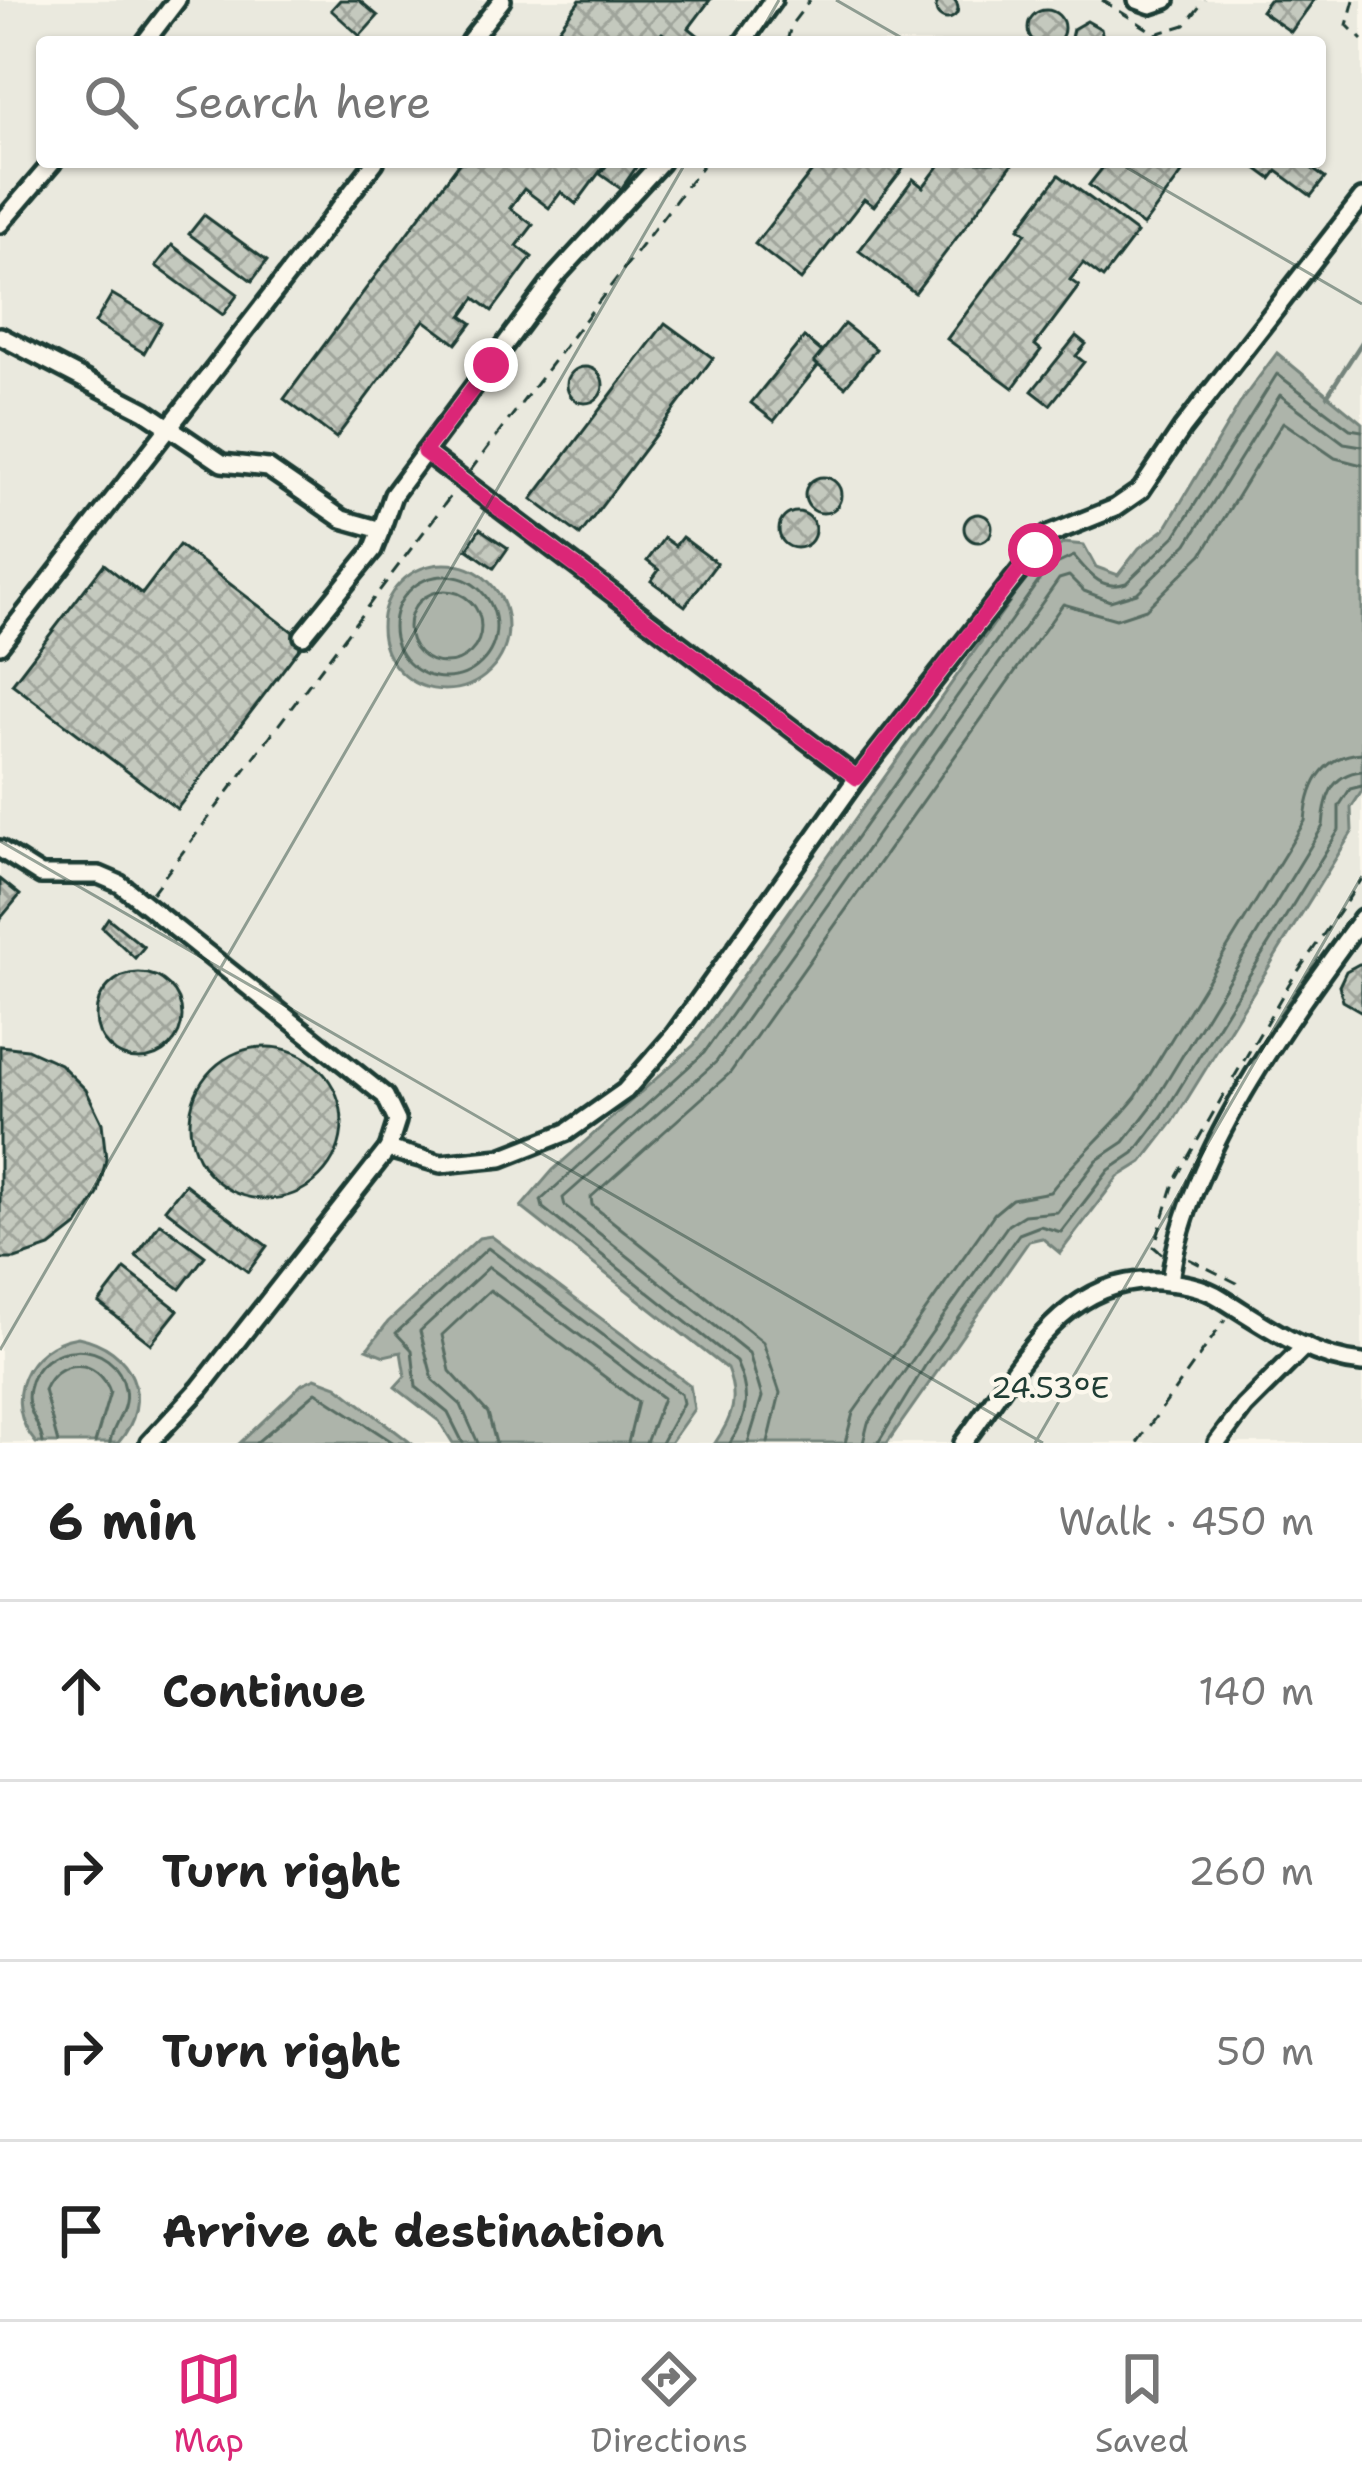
<!DOCTYPE html>
<html lang="en">
<head>
<meta charset="utf-8">
<style>
	body { margin:0; font-family:"Shantell Sans",sans-serif; background:#f2f2f2; color:#222 }
	.stop { position:absolute; width:36px; height:36px; margin:-27px; border:9px solid #db2777; border-radius:50%; background:#fff }
	.stop.end { background:#db2777; border-color:#fff; box-shadow:0 3px 12px #0008 }
	.list { margin:0; padding:0; list-style:none }
	h2 { display:flex; justify-content:space-between; align-items:center; height:156px; margin:0; padding:0 48px; font-size:51px }
	h2 small { font-size:39px; font-weight:400; color:#767676 }
	.list li { display:grid; grid-template-columns:78px 1fr auto; gap:36px; align-items:center; box-sizing:border-box; height:180px; padding:0 48px; border-top:3px solid #e0e0e0 }
	.list b { display:block; font-size:45px; white-space:nowrap }
	.list em { font-size:39px; font-style:normal; color:#767676 }
	.icon { flex:none; width:66px; height:66px; fill:none; stroke:currentColor; stroke-width:2; stroke-linecap:round; stroke-linejoin:round }
	.map { position:relative; flex:none; width:1362px; height:1443px; overflow:hidden }
	.search { position:absolute; background:#fff; box-shadow:0 3px 9px #0004; left:36px; right:36px; top:36px; height:132px; display:flex; align-items:center; gap:30px; box-sizing:border-box; padding:0 42px; border-radius:12px; color:#767676; font-size:45px }
	.sheet { height:876px; background:#fff }
	nav { display:flex; justify-content:space-around; align-items:center; box-sizing:border-box; height:168px; border-top:3px solid #e0e0e0; background:#fff; font-size:33px; color:#767676 }
	nav a { display:grid; justify-items:center; gap:6px }
	nav .on { color:#db2777 }
	.map>svg:first-child { display:block }
	.built { fill:#eae9de; fill-rule:evenodd }
	.water { fill:#adb4aa; stroke:#74847b; stroke-width:3 }
	.lines { fill:none; stroke-linecap:round; stroke-linejoin:round }
	.shore { stroke:#586d63; stroke-width:3 }
	.stream { stroke:#74847b; stroke-width:4.5 }
	.building { fill:url(#building-cross-hatch); stroke:#1f3d34; stroke-width:3 }
	.street-casing { stroke:#1f3d34; stroke-width:24 }
	.path { stroke:#1f3d34; stroke-width:3; stroke-dasharray:12 9; stroke-linecap:butt }
	.street { stroke:#fbf7ec; stroke-width:15 }
	.route { stroke:#db2777; stroke-width:15 }
	.ticks { fill:none; stroke:#1f3d34; stroke-width:3; stroke-opacity:0.45 }
	.ticks-label { font-size:30px; text-anchor:middle; fill:#1f3d34; stroke:#fbf7ec; stroke-width:9; stroke-linejoin:round; paint-order:stroke }
</style>
</head>
<body>
<div class="map">
<svg width="1362" height="1443" viewBox="0 0 1362 1443">
	<defs>
		<pattern id="building-cross-hatch" width="8" height="8" patternUnits="userSpaceOnUse" patternTransform="scale(3)"><rect width="8" height="8" fill="#c4c9be"/><path d="M0 0l8 8M0 8l8-8" fill="none" stroke="#9fa49b"/></pattern>
	</defs>
	<rect width="100%" height="100%" fill="#fbf7ec"/>
	<filter id="ink" filterUnits="userSpaceOnUse"><feTurbulence type="fractalNoise" baseFrequency=".00833" numOctaves="2"/><feDisplacementMap in="SourceGraphic" scale="24" xChannelSelector="R" yChannelSelector="G"/><feConvolveMatrix kernelMatrix="1 2 1 2 8 2 1 2 1" color-interpolation-filters="sRGB"/></filter>
	<g filter="url(#ink)">
		<path class="built" d="M0 0H1362V1443H0ZM42 42H1320V162H42Z"/>
		<g class="water">
			<path d="M1277 353 1362 423V791L1351 808 1352 832 1173 1122 1142 1162 1118 1177 1060 1253 1042 1238 1029 1241 887 1443H715C733 1417 739 1399 727 1369L521 1207 553 1170 694 1045 1040 559 1064 543 1084 545 1096 567 1118 575 1139 548 1165 529 1244 397Z"/>
			<circle cx="445" cy="627" r="63"/>
			<polygon points="491,1236 690,1385 694,1409 670,1443 453,1443 439,1421 395,1387 405,1376 401,1352 384,1356 367,1349 388,1322 479,1238"/>
			<path d="M78 1337C132 1348 156 1399 118 1443H36C0 1401 26 1345 78 1337Z"/>
			<polygon points="315,1378 337,1386 411,1443 240,1443 302,1384"/>
		</g>
		<g class="lines">
			<g class="shore">
				<circle cx="445" cy="627" r="51"/>
				<circle cx="445" cy="627" r="36"/>
				<path d="M43 1443C41 1424 24 1410 29 1389 39 1338 116 1337 125 1389 129 1411 112 1424 110 1443"/>
				<path d="M58 1443 44 1390C58 1356 99 1358 110 1392L95 1443"/>
				<polyline points="256,1443 316,1392 394,1443"/>
				<polyline points="463,1443 448,1413 416,1387 412,1350 396,1333 488,1248 681,1394 683,1403 661,1443"/>
				<polyline points="478,1443 461,1405 433,1380 420,1331 489,1267 663,1398 646,1443"/>
				<polyline points="496,1443 488,1413 450,1371 442,1335 490,1290 638,1402 628,1443"/>
				<path d="M730 1443C749 1416 750 1392 736 1362L543 1208 541 1200 704 1053 1048 568 1074 556C1088 572 1101 592 1126 583L1175 536 1277 374 1350 429 1362 431"/>
				<polyline points="748,1443 762,1397 749,1353 565,1206 563,1198 716,1062 1059,579 1069,576 1084,591 1110,601 1137,593 1187,544 1280,395 1344,443 1362,446"/>
				<polyline points="768,1443 780,1393 763,1342 592,1205 591,1197 730,1073 1063,604 1116,619 1146,609 1202,554 1283,422 1335,458 1362,465"/>
				<path d="M845 1443 853 1413 994 1214 1012 1199 1050 1192C1077 1157 1109 1131 1136 1097L1305 821C1308 786 1322 755 1362 753"/>
				<path d="M863 1443 868 1423 1008 1225 1024 1215 1057 1212 1097 1160 1124 1142 1151 1107 1323 826C1325 799 1330 774 1362 771"/>
				<polyline points="878,1443 928,1361 1019,1234 1040,1226 1061,1232 1109,1170 1134,1153 1163,1115 1339,830 1339,806 1350,789 1362,786"/>
			</g>
			<polyline class="stream" points="1327,396 1362,342"/>
		</g>
		<g class="building">
			<circle cx="947" cy="8" r="11"/>
			<polygon points="340,0 359,0 378,16 360,36 331,10"/>
			<polygon points="580,0 710,0 689,28 705,41 674,42 662,33 655,42 549,42"/>
			<polygon points="1269,0 1314,0 1291,32 1261,11"/>
			<circle cx="1046" cy="28" r="18"/>
			<polygon points="1087,21 1101,29 1104,42 1070,42 1073,29"/>
			<polygon points="460,162 607,162 576,204 561,192 549,208 524,189 510,208 533,225 517,246 532,257 492,311 475,298 462,316 472,323 456,344 424,320 336,438 284,399"/>
			<polygon points="609,162 638,162 639,163 621,189 600,174"/>
			<polygon points="819,162 908,162 874,206 864,199 801,280 755,244"/>
			<polygon points="942,162 1014,162 915,293 859,251 913,179 923,187"/>
			<polygon points="1107,162 1187,162 1189,164 1143,226 1089,185"/>
			<polygon points="1248,162 1303,162 1325,178 1311,196 1277,171 1271,179"/>
			<polygon points="1059,175 1137,233 1103,278 1083,263 1070,280 1079,286 1035,345 1041,350 1013,388 947,339 1026,233 1019,228"/>
			<polygon points="204,215 267,261 252,281 189,234"/>
			<polygon points="172,245 238,294 223,315 156,266"/>
			<polygon points="112,294 161,323 144,353 95,323"/>
			<polygon points="665,323 713,358 580,535 532,499"/>
			<polygon points="844,324 876,349 845,387 814,362"/>
			<polygon points="1076,336 1086,344 1076,356 1084,362 1050,405 1032,391"/>
			<polygon points="804,337 822,352 814,362 818,366 774,421 751,403"/>
			<circle cx="585" cy="385" r="18"/>
			<circle cx="823" cy="495" r="18"/>
			<circle cx="797" cy="530" r="18"/>
			<circle cx="978" cy="528" r="14"/>
			<polygon points="480,529 508,548 494,568 467,549"/>
			<polygon points="682,537 717,563 685,606 651,581 659,570 647,561 664,538 675,546"/>
			<polygon points="179,545 305,641 177,809 12,684 104,564 142,594"/>
			<polygon points="0,879 20,895 0,919"/>
			<polygon points="108,918 144,947 135,958 102,927"/>
			<polygon points="1359,964 1362,964 1362,1012 1343,1001 1339,986 1346,971"/>
			<circle cx="139" cy="1016" r="43"/>
			<polygon points="0,1046 27,1049 60,1064 86,1090 102,1123 106,1159 98,1194 78,1225 50,1247 15,1259 0,1259"/>
			<circle cx="266" cy="1123" r="76"/>
			<polygon points="185,1184 267,1246 248,1272 165,1209"/>
			<polygon points="160,1223 205,1256 180,1289 136,1256"/>
			<polygon points="125,1269 178,1310 151,1344 99,1303"/>
		</g>
		<g class="lines">
			<g class="street-casing">
				<g id="street">
					<polyline points="1137,0 1151,5 1166,0"/>
					<polyline points="145,42 177,0"/>
					<polyline points="469,42 502,0"/>
					<polyline points="743,42 773,0"/>
					<polyline points="0,224 53,162"/>
					<polyline points="0,336 145,411 222,463 268,468 342,519 381,530 393,495 556,276 661,162"/>
					<polyline points="425,452 857,778"/>
					<polyline points="303,636 373,550 381,530"/>
					<polyline points="0,645 375,162"/>
					<polyline points="0,849 41,875 99,875 120,884 385,1096 397,1121 388,1149 441,1164 501,1158 567,1132 625,1091 674,1035 857,778 1048,535 1115,508 1141,490 1182,429 1362,198"/>
					<path d="M1170 1282C1184 1160 1290 1016 1362 918"/>
					<polyline points="149,1443 200,1388 388,1149"/>
					<path d="M963 1443C1015 1375 1060 1275 1159 1281 1181 1283 1202 1286 1221 1298 1265 1325 1309 1358 1362 1363"/>
					<polyline points="1217,1443 1244,1407 1305,1346"/>
				</g>
			</g>
			<g class="path">
				<polyline points="1102,0 1156,34 1185,25 1205,0"/>
				<polyline points="1354,0 1347,25 1362,40"/>
				<polyline points="787,42 791,25 810,0"/>
				<polyline points="470,471 705,162"/>
				<polyline points="152,893 453,493"/>
				<polyline points="1233,1079 1289,984 1362,879"/>
				<polyline points="1162,1254 1154,1247 1175,1180 1228,1087"/>
				<polyline points="1189,1259 1237,1283 1240,1290"/>
				<polyline points="1137,1443 1225,1320"/>
			</g>
			<use href="#street" class="street"/>
		</g>
	</g>
	<g class="lines" filter="url(#ink)">
		<polyline class="route" points="491,365 424,452 857,778 1035,550"/>
	</g>
	<path class="ticks" d="M836 0 909 42M755 42 779 0M1117 162 1362 304M0 841 1043 1443M0 1350 686 162M1035 1443 1362 876"/>
	<g class="ticks-label">
		<text x="1050" y="1398">24.53°E</text>
	</g>
</svg>
<div class="stop" style="left:1035px;top:550px"></div>
<div class="stop end" style="left:491px;top:365px"></div>
<div class="search"><svg class="icon" aria-label="search" viewBox="0 0 24 24"><circle cx="10" cy="10" r="6"/><path d="M15 15l6 6"/></svg>Search here</div>
</div>
<section class="sheet">
<h2>6 min<small>Walk · 450 m</small></h2>
<ul class="list">
<li><svg class="icon" aria-label="ahead" viewBox="0 0 24 24"><path d="M12 20V5M6 11l6-6 6 6"/></svg><div><b>Continue</b></div><em>140 m</em></li>
<li><svg class="icon" aria-label="right" viewBox="0 0 24 24"><path d="M7 20v-9h11M14 6l5 5-5 5"/></svg><div><b>Turn right</b></div><em>260 m</em></li>
<li><svg class="icon" aria-label="right" viewBox="0 0 24 24"><path d="M7 20v-9h11M14 6l5 5-5 5"/></svg><div><b>Turn right</b></div><em>50 m</em></li>
<li><svg class="icon" aria-label="arrive" viewBox="0 0 24 24"><path d="M6 21V4h12l-3 4 3 4H6"/></svg><div><b>Arrive at destination</b></div></li>
</ul>
</section>
<nav>
<a class="on"><svg class="icon" aria-label="map" viewBox="0 0 24 24"><path d="M3 6l6-2 6 2 6-2v14l-6 2-6-2-6 2zM9 4v14M15 6v14"/></svg>Map</a>
<a><svg class="icon" aria-label="directions" viewBox="0 0 24 24"><path d="M12 3l9 9-9 9-9-9zM9 14v-3h6M13 9l2 2-2 2"/></svg>Directions</a>
<a><svg class="icon" aria-label="saved" viewBox="0 0 24 24"><path d="M7 4h10v16l-5-4-5 4z"/></svg>Saved</a>
</nav>
</body>
</html>
